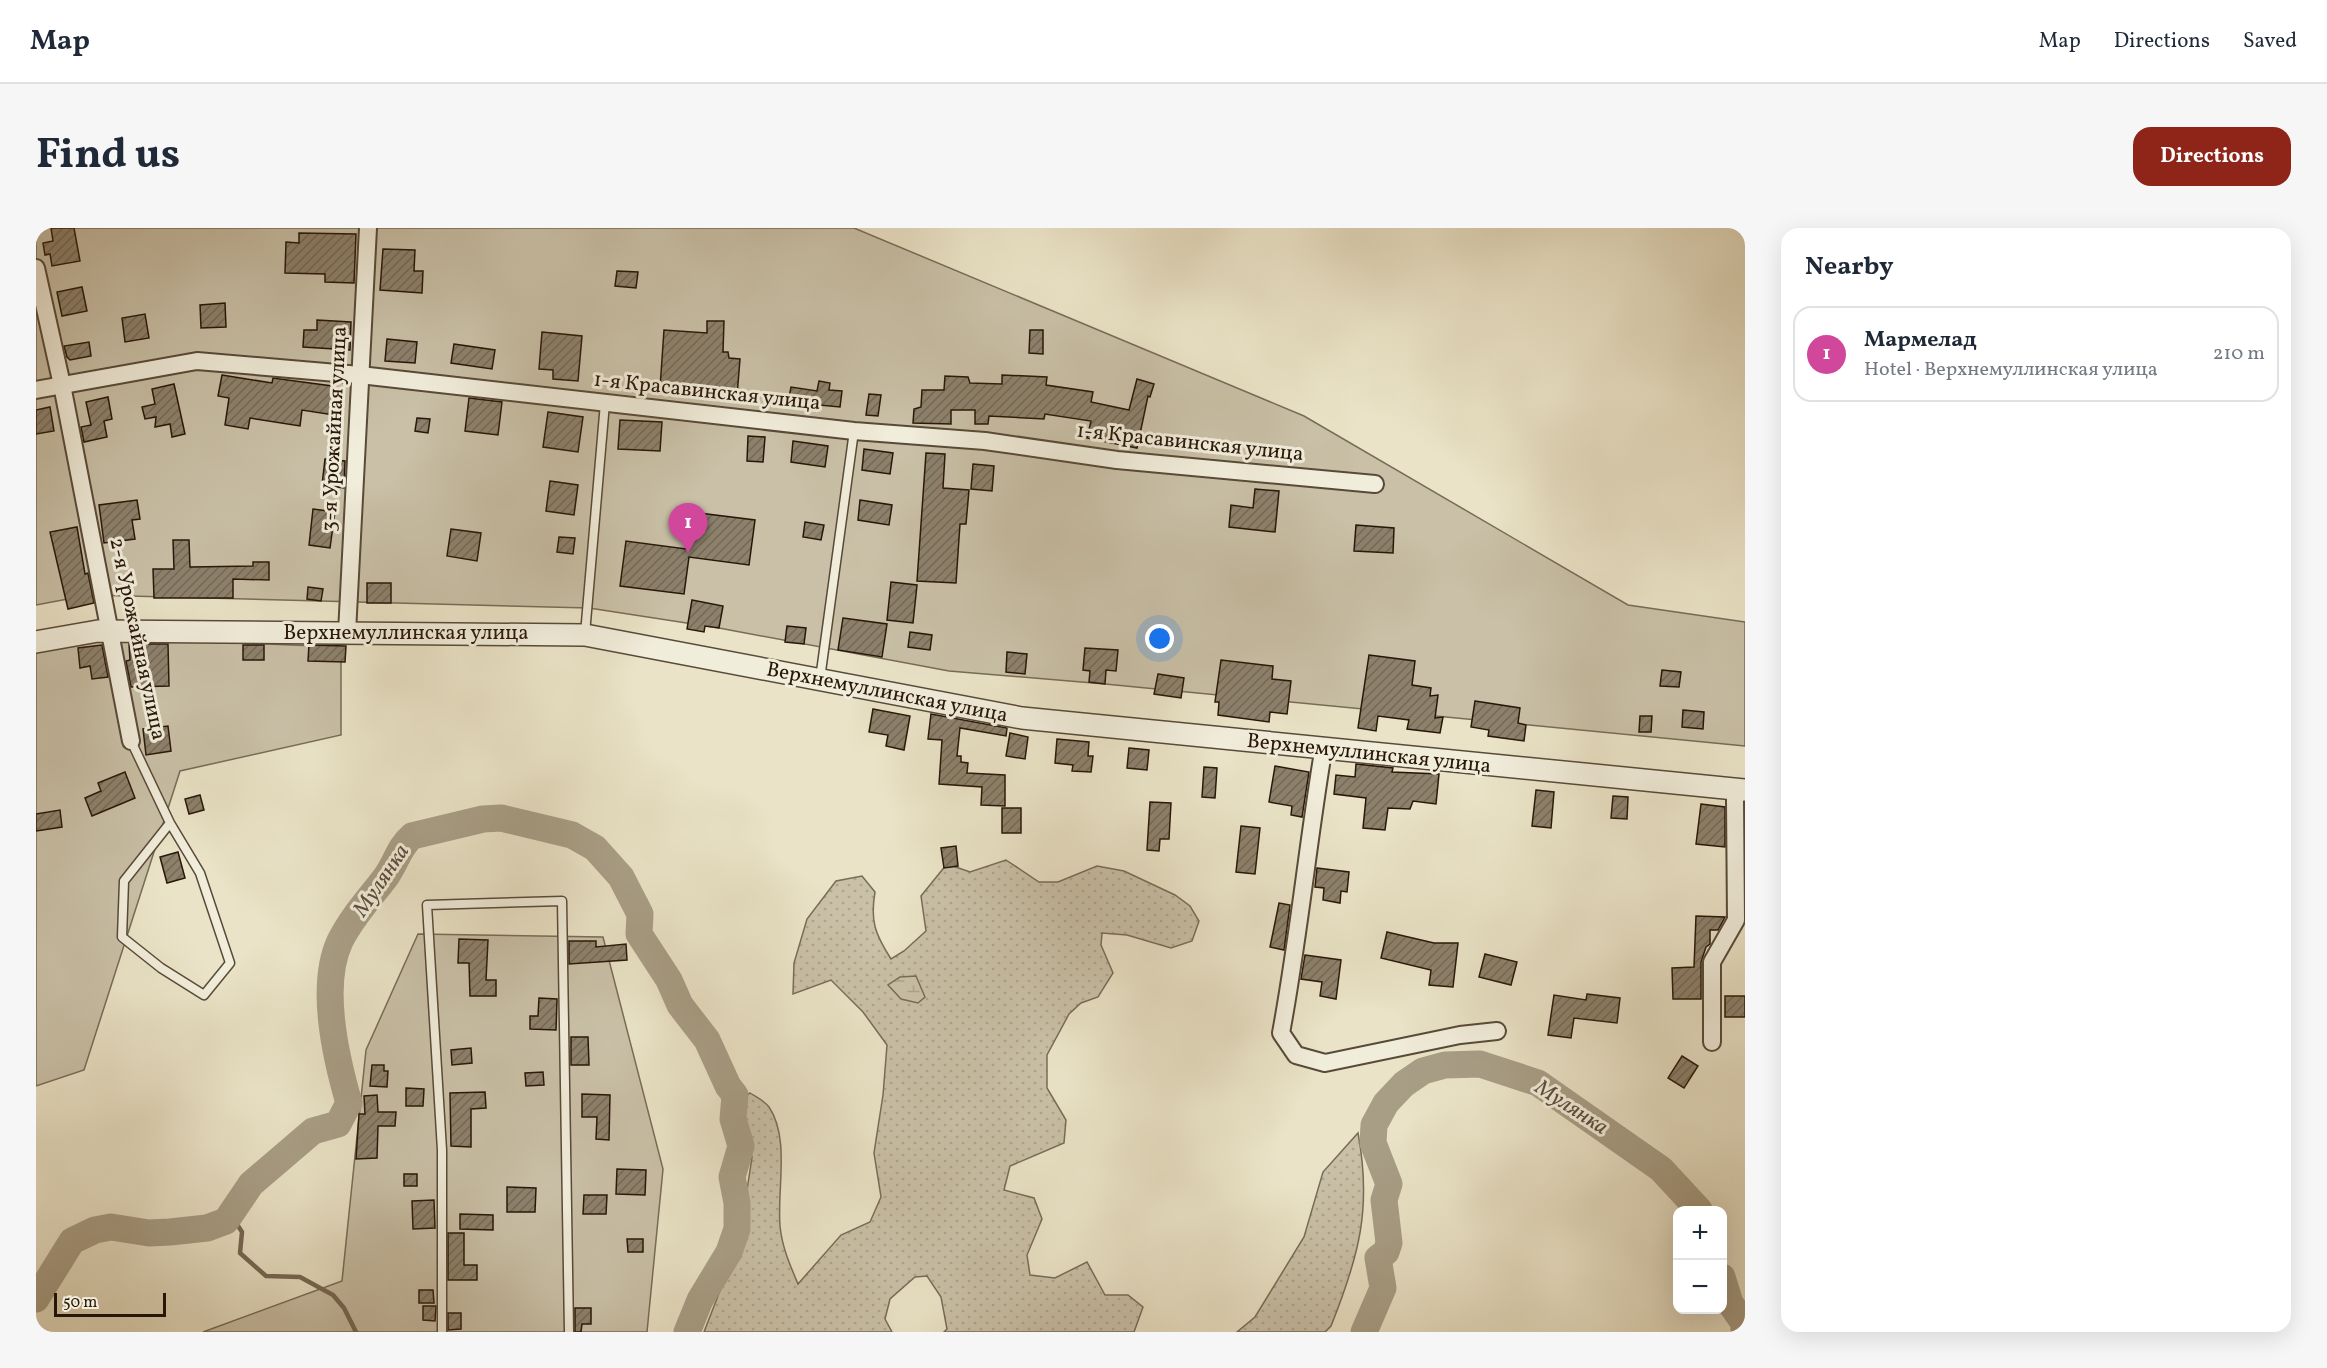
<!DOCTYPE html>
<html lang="en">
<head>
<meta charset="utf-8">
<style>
	body { margin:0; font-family:Vollkorn,serif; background:#f6f6f7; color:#1f2937 }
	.controls { position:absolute; right:18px; bottom:18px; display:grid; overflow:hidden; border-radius:12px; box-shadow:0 6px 24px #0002 }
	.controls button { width:54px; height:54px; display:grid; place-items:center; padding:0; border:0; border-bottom:2px solid #e0e1e3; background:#fff; color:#1f2937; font:30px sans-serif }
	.scale { position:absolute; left:18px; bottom:15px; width:112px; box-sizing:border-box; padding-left:6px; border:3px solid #281709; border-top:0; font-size:16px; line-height:21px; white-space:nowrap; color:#281709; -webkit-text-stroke:4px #f1eddb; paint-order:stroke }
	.you { position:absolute; left:1124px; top:411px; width:21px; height:21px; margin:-15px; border:4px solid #fff; border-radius:50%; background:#1a73e8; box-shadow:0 0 0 9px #1a73e833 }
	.badge { display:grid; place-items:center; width:39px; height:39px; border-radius:50%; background:#8f2418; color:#fff; font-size:20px; font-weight:700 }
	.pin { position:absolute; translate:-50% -50px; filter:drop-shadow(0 2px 3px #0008) }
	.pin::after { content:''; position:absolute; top:32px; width:21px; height:18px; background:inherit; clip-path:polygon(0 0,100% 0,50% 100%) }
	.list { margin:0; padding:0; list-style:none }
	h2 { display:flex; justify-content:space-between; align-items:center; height:78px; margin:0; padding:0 24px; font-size:26px }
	h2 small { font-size:20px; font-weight:400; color:#747a83 }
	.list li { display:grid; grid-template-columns:39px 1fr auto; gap:18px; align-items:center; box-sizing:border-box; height:96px; margin:0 12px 12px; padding:0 12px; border:2px solid #e0e1e3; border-radius:18px }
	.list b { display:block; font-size:22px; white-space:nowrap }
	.list p { margin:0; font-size:20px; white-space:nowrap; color:#747a83 }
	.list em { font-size:20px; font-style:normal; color:#747a83 }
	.map { position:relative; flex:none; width:1709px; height:1104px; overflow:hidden; border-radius:18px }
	header { display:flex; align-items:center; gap:36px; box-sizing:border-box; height:84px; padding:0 30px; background:#fff; border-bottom:2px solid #e0e1e3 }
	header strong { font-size:28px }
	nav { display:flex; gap:33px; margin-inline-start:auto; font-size:21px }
	.intro { display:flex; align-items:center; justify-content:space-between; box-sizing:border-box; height:144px; padding:0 36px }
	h1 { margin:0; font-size:42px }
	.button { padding:15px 27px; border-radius:18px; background:#8f2418; color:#fff; font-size:21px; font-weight:700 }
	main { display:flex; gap:36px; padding:0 36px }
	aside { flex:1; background:#fff; border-radius:18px; box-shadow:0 6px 24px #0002 }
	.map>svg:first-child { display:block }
	.grass { fill:url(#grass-dots); stroke:#786c58; stroke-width:1.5 }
	.wetland { fill:url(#wetland-marsh); stroke:#786c58; stroke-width:1.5 }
	.garden { fill:#c9c0a7; stroke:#786c58; stroke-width:1.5 }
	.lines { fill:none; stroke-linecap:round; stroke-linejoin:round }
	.stream { stroke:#756854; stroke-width:4.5 }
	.river { stroke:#a89e86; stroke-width:27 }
	.building { fill:url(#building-hatch); stroke:#281709; stroke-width:1.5 }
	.service-casing { stroke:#584a38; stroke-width:11 }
	.minor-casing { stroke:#584a38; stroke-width:20 }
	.tertiary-casing { stroke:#584a38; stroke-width:24 }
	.service { stroke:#f1eddb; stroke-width:8 }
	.minor { stroke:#f1eddb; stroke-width:16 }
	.tertiary { stroke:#f1eddb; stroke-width:21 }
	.labels { text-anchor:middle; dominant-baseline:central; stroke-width:6; stroke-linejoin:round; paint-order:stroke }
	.street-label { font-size:21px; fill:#281709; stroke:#f1eddb }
	.water-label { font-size:22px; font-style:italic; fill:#5b4d3b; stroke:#f1eddb }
</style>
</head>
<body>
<header>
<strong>Map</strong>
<nav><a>Map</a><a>Directions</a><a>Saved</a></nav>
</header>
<div class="intro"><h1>Find us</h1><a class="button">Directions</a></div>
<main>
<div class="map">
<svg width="1709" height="1104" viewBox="0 0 1709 1104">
	<defs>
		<pattern id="grass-dots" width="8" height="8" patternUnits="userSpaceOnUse" patternTransform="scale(1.5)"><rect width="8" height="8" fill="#c9c0a7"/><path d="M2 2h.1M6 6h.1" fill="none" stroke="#ada48e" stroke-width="1.8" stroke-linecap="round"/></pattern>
		<pattern id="wetland-marsh" width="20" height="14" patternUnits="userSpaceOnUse" patternTransform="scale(1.5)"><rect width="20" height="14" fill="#c9c0a7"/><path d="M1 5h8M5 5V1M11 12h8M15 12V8" fill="none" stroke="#ada48e"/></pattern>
		<pattern id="building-hatch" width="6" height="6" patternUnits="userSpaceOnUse" patternTransform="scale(1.5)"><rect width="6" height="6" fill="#8d816c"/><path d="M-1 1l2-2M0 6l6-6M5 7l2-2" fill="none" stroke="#736957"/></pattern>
	</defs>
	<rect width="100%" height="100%" fill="#eae3c7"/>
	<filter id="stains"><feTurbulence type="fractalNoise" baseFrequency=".00333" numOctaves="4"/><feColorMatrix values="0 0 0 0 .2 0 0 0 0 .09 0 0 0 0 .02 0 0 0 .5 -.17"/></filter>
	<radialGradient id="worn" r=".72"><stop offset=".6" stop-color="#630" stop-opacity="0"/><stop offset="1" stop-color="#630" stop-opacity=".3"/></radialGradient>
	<g class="grass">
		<path d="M970 632 1003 654H1022L1061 638 1088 643 1139 667 1154 678 1163 693 1156 713 1135 720 1091 707 1066 705 1065 717 1077 745 1062 769 1045 775 1033 786 1011 827V860L1030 892 1028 915 974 938 968 962 998 970 1006 991 991 1027 994 1047 1019 1050 1051 1034 1069 1067H1092L1107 1079 1098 1104H908L911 1101 905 1069 891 1048 879 1049 854 1071 849 1091 856 1104H668L692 1042 703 1021 708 1002V982L716 929 702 889 707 870 714 865C720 869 729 873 733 879 754 910 741 961 744 998 746 1019 754 1037 762 1056L805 1007 834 994 845 969 838 925 847 867 851 817 827 784 795 752 757 766 758 735 771 691 800 653 826 648 839 664C834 693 839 706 855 731L868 723 890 703 885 668 911 636 934 644Z"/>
		<path d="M1322 905C1336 980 1323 1028 1295 1098L1289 1104H1201L1219 1089 1268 1009 1287 944Z"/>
	</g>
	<polygon class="wetland" points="880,748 889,769 882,775 865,771 852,757 864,749"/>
	<g class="garden">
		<polygon points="0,0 818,0 1268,188 1592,377 1709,394 1709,518 1069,456 913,443 683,400 553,380 53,367 0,377"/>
		<polygon points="74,410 305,419 305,507 144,543 48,842 0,858 0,424"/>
		<polygon points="382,706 567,709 627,941 611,1104 167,1104 306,1053 330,822"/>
	</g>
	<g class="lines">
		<polyline class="stream" points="195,987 206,1004 204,1025 230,1048 264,1049 297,1067 308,1080 320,1104"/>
		<g class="river">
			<polyline points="1686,1049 1694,1075 1708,1095 1708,1104"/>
			<path d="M0 1071 36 1013 59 1002 75 999 113 1005 134 1004 171 1000 190 993 215 956 277 903 302 896 313 875C300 830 283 758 304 713 316 689 333 671 349 650 359 637 363 619 376 608L447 591 465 590 536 607 559 620 585 649 604 686 603 706 633 752 644 777 671 812 692 858 699 867 697 891 705 918 696 949 701 975V1001L693 1024 664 1072 651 1104"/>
			<polyline points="1328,1104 1347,1060 1342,1030 1350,1024 1353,1015 1348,972 1353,956 1337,915 1338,897 1350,875 1368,856 1387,843 1409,837 1444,836 1502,855 1625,941 1663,982"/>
		</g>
	</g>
	<g class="building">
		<polygon points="15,0 38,0 44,33 16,38 14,26 9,27 7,15 17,13"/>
		<polygon points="263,5 320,6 318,55 289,54 289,46 249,45 250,14 263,15"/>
		<polygon points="347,21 379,22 378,43 387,43 386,65 344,62"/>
		<polygon points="581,43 602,44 600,60 579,58"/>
		<polygon points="46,59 51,83 26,88 21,64"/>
		<polygon points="189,75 190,99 165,100 164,77"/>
		<polygon points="109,86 113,110 89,114 86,90"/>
		<polygon points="281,92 315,94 314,122 267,119 268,102 281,102"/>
		<polygon points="671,93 688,93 687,124 692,124 693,130 704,131 701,168 624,160 628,102 671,105"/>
		<polygon points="994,102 1007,102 1007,126 993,125"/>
		<polygon points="506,104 546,108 542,153 517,151 517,142 503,141"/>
		<polygon points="351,111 381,114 379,135 349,133"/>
		<polygon points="53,114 55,128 34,132 31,129 28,118"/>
		<polygon points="418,116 459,122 456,141 415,135"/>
		<polygon points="186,147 236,155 237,150 296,158 295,163 307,165 304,188 266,182 264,198 214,190 212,201 189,197 193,170 182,168"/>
		<polygon points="966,147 1011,149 1010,157 1057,164 1055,174 1093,182 1101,151 1118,156 1114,169 1112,168 1101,220 1051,210 1055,193 1009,186 1008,191 953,188 952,196 939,196 939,182 915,182 915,196 877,195 878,181 885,179 886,162 908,162 909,148 932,149 934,155 966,156"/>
		<polygon points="783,153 794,155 793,162 806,163 804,179 752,174 755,159 781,163"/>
		<polygon points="138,156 149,206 136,209 134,196 119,199 120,189 109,191 106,179 119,176 116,161"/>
		<polygon points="833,166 845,167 842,188 830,187"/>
		<polygon points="72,169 76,191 68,193 71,209 48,214 45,199 55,197 50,174"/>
		<polygon points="433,170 466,174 462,207 429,203"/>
		<polygon points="14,179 18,203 0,206 0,182"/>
		<polygon points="512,184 547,189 542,224 507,219"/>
		<polygon points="381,190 394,191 392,205 379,203"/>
		<polygon points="584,192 626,194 624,223 582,221"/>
		<polygon points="712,208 729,209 727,234 711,233"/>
		<polygon points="757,213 792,218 789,239 755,234"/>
		<polygon points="828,221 857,225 854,246 826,242"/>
		<polygon points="890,225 909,226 907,260 933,262 930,296 924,296 920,355 881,353"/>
		<polygon points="289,231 309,233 308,260 286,257"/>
		<polygon points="937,236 958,238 956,263 935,261"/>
		<polygon points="514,253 542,257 538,287 510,283"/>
		<polygon points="1219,261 1243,263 1239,304 1193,299 1195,277 1217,280"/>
		<polygon points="101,272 104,291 96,292 99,311 68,315 63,277"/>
		<polygon points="824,272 856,277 853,297 822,292"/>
		<polygon points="277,281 299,284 294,320 273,317"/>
		<polygon points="655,284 719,292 713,337 653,329 648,366 584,358 590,313 650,321"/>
		<polygon points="769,294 788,297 785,312 767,309"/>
		<polygon points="1320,297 1358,300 1357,325 1318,323"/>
		<polygon points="41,299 49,346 52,345 58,375 32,381 14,304"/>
		<polygon points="415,301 445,305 441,333 411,328"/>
		<polygon points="523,309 539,310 537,326 521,324"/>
		<polygon points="137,312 153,312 154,339 217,338 217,334 233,334 233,352 197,351 197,370 118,370 117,341 138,341"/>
		<polygon points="855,354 881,357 877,395 851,392"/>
		<rect x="331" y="355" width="24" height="20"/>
		<polygon points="272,359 287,361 285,373 271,371"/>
		<polygon points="656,372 687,378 683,400 669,398 668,404 651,401"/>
		<polygon points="807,390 851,396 846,429 802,422"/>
		<polygon points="751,398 770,400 768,416 749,414"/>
		<polygon points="874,404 896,407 894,422 872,419"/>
		<polygon points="93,416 132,416 133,458 95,459 90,433 94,432"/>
		<polygon points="66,417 72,449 56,451 54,438 44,440 42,420"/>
		<rect x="207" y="417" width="21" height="15"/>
		<polygon points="273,417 310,418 309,434 272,433"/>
		<polygon points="1049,420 1082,422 1080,443 1070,442 1069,456 1053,454 1054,443 1047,442"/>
		<polygon points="971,424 991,426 989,446 970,444"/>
		<polygon points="1333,427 1379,433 1376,457 1395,460 1394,468 1402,467 1399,490 1407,489 1404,505 1371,501 1373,492 1342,488 1340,503 1322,500"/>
		<polygon points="1185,432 1237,438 1236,451 1255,453 1251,486 1234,484 1233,494 1182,487 1183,474 1179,474"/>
		<polygon points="1626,442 1645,444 1643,459 1624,458"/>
		<polygon points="1122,446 1148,450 1145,470 1118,466"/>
		<polygon points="1439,473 1484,480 1482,495 1490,497 1488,513 1452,508 1453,502 1435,499"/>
		<polygon points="837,481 874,488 868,522 850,518 852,507 833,504"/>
		<polygon points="1647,482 1668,484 1667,501 1646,499"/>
		<polygon points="895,486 971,500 970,508 924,500 921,528 925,528 925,534 932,535 931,545 969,547 969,578 945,577 946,559 903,556 906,512 892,511"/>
		<polygon points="1604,488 1616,488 1615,504 1603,504"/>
		<polygon points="132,498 135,523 110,527 107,501"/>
		<polygon points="974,505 992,509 989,531 970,528"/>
		<polygon points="1021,511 1053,514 1052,528 1057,528 1055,544 1036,543 1037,537 1019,535"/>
		<polygon points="1093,520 1113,522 1111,542 1091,540"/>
		<polygon points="1320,536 1357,540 1356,544 1403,546 1400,576 1377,573 1374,581 1352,580 1349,602 1327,600 1330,570 1298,566 1300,547 1319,549"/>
		<polygon points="1239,538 1273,544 1266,589 1255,587 1256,578 1233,574"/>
		<polygon points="1168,539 1181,540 1179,570 1166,569"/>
		<polygon points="89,544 99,570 56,588 49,570 65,563 62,555"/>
		<polygon points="1500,562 1518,564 1515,600 1496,598"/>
		<polygon points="164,567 168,582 153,586 149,571"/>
		<polygon points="1577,568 1592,569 1591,591 1575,590"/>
		<polygon points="1114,574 1135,575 1133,611 1124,611 1123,623 1111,622"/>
		<polygon points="1665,576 1689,579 1689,619 1660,616"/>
		<rect x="966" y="580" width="19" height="25"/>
		<polygon points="24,582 26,599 0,603 0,586"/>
		<polygon points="1205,598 1224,600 1219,646 1200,644"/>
		<polygon points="920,618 922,638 908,640 905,620"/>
		<polygon points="142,624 149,650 131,655 124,629"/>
		<polygon points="1281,640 1313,644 1311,664 1305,663 1304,675 1287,672 1288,660 1279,659"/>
		<polygon points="1243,675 1254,677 1248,722 1234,719"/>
		<polygon points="1660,688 1689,689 1682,702 1674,702 1674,716 1670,719 1665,734 1665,771 1637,771 1636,740 1658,739"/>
		<polygon points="1351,704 1398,715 1422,715 1417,759 1393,757 1395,742 1345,730"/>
		<polygon points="423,711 452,712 450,752 460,752 460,768 434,768 433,735 422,735"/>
		<polygon points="533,713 560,713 560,719 590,716 591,732 533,736"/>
		<polygon points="1449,726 1481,734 1475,757 1443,749"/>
		<polygon points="1269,727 1305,732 1300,771 1284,768 1286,754 1265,751"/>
		<polygon points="1551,766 1584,770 1581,795 1538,790 1535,810 1512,807 1518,767 1550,772"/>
		<rect x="1689" y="768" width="20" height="21"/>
		<polygon points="503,770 521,771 520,802 494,801 494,788 502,788"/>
		<polygon points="535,809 552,809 553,837 535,837"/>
		<polygon points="435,820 436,835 416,837 415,822"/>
		<polygon points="1646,828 1662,838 1648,860 1632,850"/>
		<polygon points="336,837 348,837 348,843 352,843 351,859 334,858"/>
		<polygon points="507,844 508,857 490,858 489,845"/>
		<polygon points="370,860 388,861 387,878 370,878"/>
		<polygon points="449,864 450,880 435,881 435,919 415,918 414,865"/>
		<polygon points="546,866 574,867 573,912 560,911 561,889 546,889"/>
		<polygon points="341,867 342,884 360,884 359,898 342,898 341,930 320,931 323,886 329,886 328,868"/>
		<polygon points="581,941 610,942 609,967 580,966"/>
		<rect x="368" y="946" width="13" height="12"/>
		<polygon points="471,959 500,960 499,984 471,984"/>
		<polygon points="548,967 571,967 570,986 547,986"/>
		<polygon points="398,972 399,1000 377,1001 376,973"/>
		<polygon points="424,986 457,987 457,1002 424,1001"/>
		<polygon points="412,1005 428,1005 428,1037 441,1037 441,1052 412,1052"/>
		<polygon points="591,1011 607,1011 607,1024 592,1024"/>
		<polygon points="383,1062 397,1062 398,1075 383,1075"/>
		<polygon points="387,1078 400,1078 399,1093 387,1092"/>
		<polygon points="539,1080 555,1080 555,1096 546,1096 545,1104 539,1104"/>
		<polygon points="412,1085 425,1085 425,1101 412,1102"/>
	</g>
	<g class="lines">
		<g class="service-casing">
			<g id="service">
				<polyline points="549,406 569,175"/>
				<polyline points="784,451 818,203"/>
				<polyline points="95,513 134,595 88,653 86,709 125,740 168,767 194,735 164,645 134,595"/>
				<polyline points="406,1104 406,922 391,677 526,673 533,1104"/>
			</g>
		</g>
		<g class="minor-casing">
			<g id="minor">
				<polyline points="0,40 26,157 95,513"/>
				<polyline points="0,162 161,133 324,147 818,203 949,213 1081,232 1339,256"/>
				<polyline points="311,405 332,0"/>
				<path d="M1291 522 1286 530C1271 622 1262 714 1245 805L1260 827 1289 835 1424 807 1461 803"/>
				<polyline points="1676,814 1676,734 1700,692 1699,572 1702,562"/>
			</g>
		</g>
		<g class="tertiary-casing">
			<polyline id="tertiary" points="0,414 62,403 549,407 986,490 1709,562"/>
		</g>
		<use href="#service" class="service"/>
		<use href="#minor" class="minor"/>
		<use href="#tertiary" class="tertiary"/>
	</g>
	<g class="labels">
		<g class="street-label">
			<text transform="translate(671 164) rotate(6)">1-я Красавинская улица</text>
			<text transform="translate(299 201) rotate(-87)">3-я Урожайная улица</text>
			<text transform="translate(1154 215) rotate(6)">1-я Красавинская улица</text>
			<text x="370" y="405">Верхнемуллинская улица</text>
			<text transform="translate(101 411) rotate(78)">2-я Урожайная улица</text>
			<text transform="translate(851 465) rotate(11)">Верхнемуллинская улица</text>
			<text transform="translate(1333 526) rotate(6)">Верхнемуллинская улица</text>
		</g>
		<g class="water-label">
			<text transform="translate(346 653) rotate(-56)">Мулянка</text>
			<text transform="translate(1535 880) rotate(33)">Мулянка</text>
		</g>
	</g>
	<rect width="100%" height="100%" filter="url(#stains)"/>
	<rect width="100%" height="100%" fill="url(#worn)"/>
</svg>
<div class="controls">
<button>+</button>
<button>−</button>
</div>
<div class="scale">50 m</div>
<div class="you"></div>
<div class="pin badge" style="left:652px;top:325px;background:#d1479c">1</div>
</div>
<aside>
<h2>Nearby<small></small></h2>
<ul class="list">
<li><span class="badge" style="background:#d1479c">1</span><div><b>Мармелад</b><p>Hotel · Верхнемуллинская улица</p></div><em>210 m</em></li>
</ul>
</aside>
</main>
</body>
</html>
